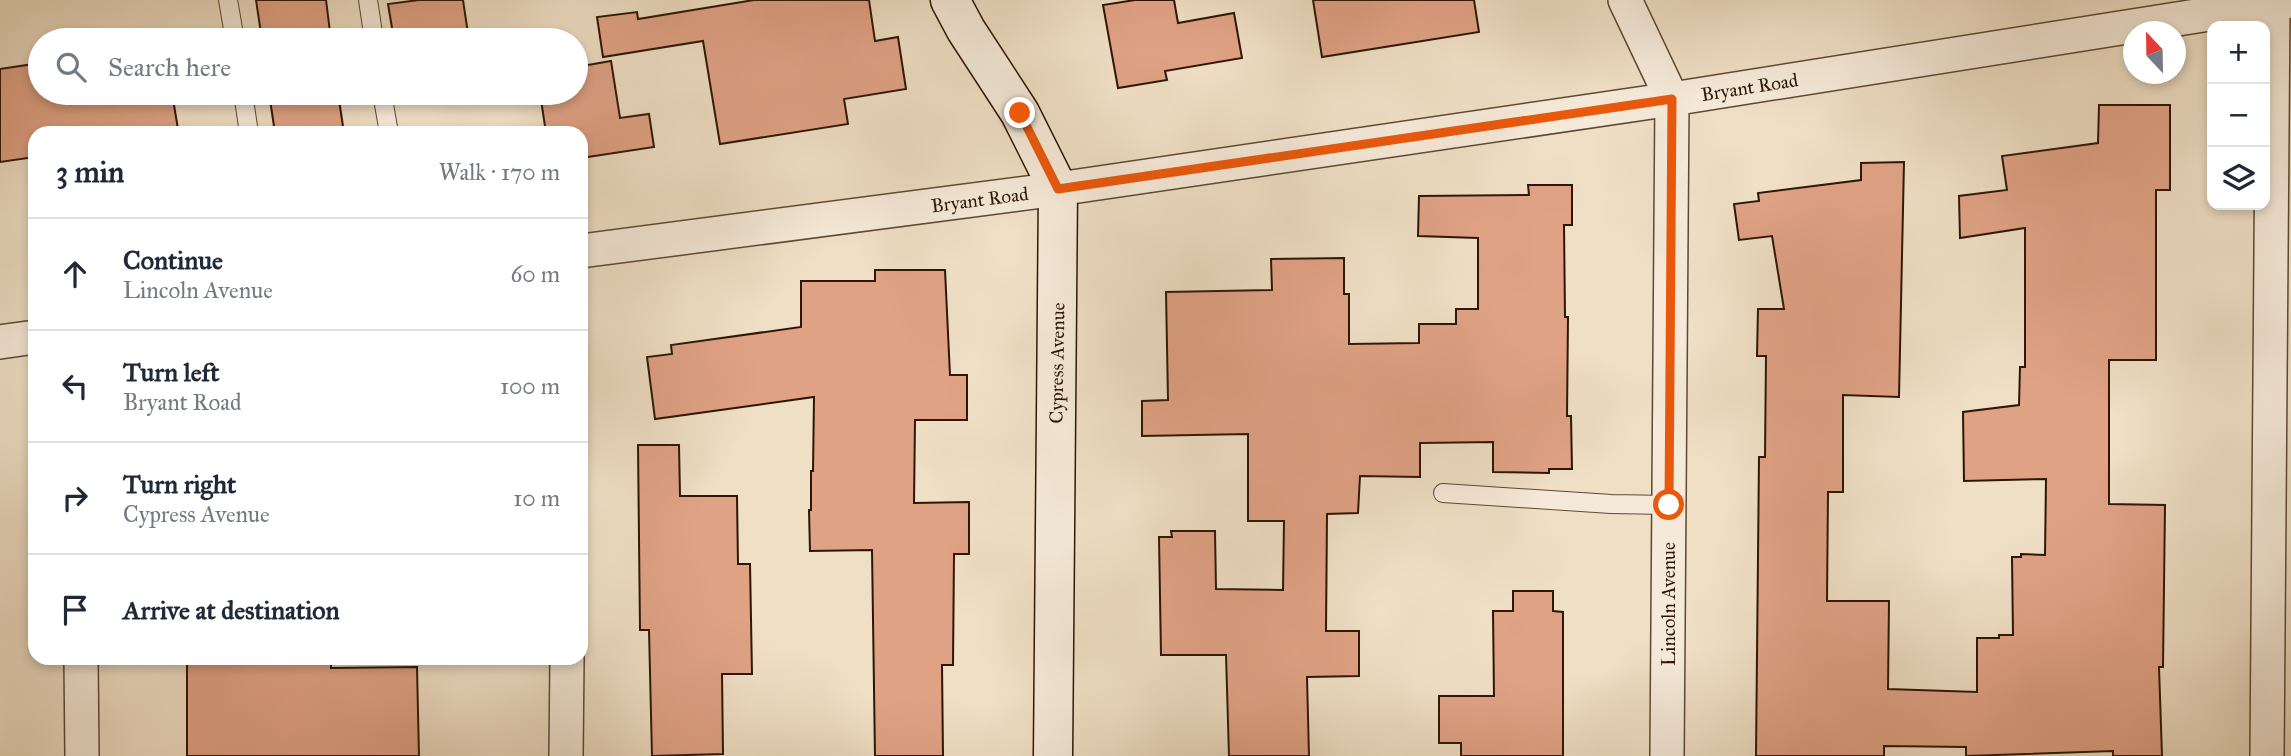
<!DOCTYPE html>
<html lang="en">
<head>
<meta charset="utf-8">
<style>
	body { margin:0; font-family:"IM FELL Great Primer",serif; background:#f2f2f3; color:#1f2937 }
	.controls { position:absolute; right:21px; top:21px; display:grid; overflow:hidden; border-radius:14px; box-shadow:0 4px 10px #0003 }
	.controls button { width:63px; height:63px; display:grid; place-items:center; padding:0; border:0; border-bottom:2px solid #e0e1e3; background:#fff; color:#1f2937; font:35px sans-serif }
	.compass { position:absolute; left:2123px; top:21px; width:63px; height:63px; border-radius:50%; background:#fff; box-shadow:0 4px 10px #0003; rotate:338deg }
	.stop { position:absolute; width:21px; height:21px; margin:-16px; border:5px solid #ea580c; border-radius:50%; background:#fff }
	.stop.end { background:#ea580c; border-color:#fff; box-shadow:0 2px 7px #0008 }
	.list { margin:0; padding:0; list-style:none }
	h2 { display:flex; justify-content:space-between; align-items:center; height:91px; margin:0; padding:0 28px; font-size:30px }
	h2 small { font-size:23px; font-weight:400; color:#747a83 }
	.list li { display:grid; grid-template-columns:46px 1fr auto; gap:21px; align-items:center; box-sizing:border-box; height:112px; padding:0 28px; border-top:2px solid #e0e1e3 }
	.list b { display:block; font-size:26px; white-space:nowrap }
	.list p { margin:0; font-size:23px; white-space:nowrap; color:#747a83 }
	.list em { font-size:23px; font-style:normal; color:#747a83 }
	.icon { flex:none; width:38px; height:38px; fill:none; stroke:currentColor; stroke-width:2; stroke-linecap:round; stroke-linejoin:round }
	.map { position:relative; flex:none; width:2291px; height:756px; overflow:hidden }
	.search { position:absolute; background:#fff; box-shadow:0 4px 10px #0003; left:28px; top:28px; width:560px; height:77px; display:flex; align-items:center; gap:18px; box-sizing:border-box; padding:0 24px; border-radius:38px; color:#747a83; font-size:26px }
	.panel { position:absolute; background:#fff; box-shadow:0 4px 10px #0003; left:28px; top:126px; width:560px; height:539px; border-radius:21px }
	.map>svg:first-child { display:block }
	.building { fill:#e0a285; stroke:#2e1604; stroke-width:2 }
	.lines { fill:none; stroke-linecap:round; stroke-linejoin:round }
	.lane-casing { stroke:#5e4834; stroke-width:20 }
	.street-casing { stroke:#5e4834; stroke-width:36 }
	.secondary-casing { stroke:#2e1604; stroke-width:41 }
	.lane { stroke:#f5ead9; stroke-width:18 }
	.street { stroke:#f5ead9; stroke-width:33 }
	.secondary { stroke:#f5ead9; stroke-width:38 }
	.route { stroke:#ea580c; stroke-width:9 }
	.labels { text-anchor:middle; dominant-baseline:central; stroke-width:5; stroke-linejoin:round; paint-order:stroke }
	.street-label { font-size:19px; fill:#2e1604; stroke:#f5ead9 }
</style>
</head>
<body>
<div class="map">
<svg width="2291" height="756" viewBox="0 0 2291 756">
	<rect width="100%" height="100%" fill="#efdfc5"/>
	<filter id="stains"><feTurbulence type="fractalNoise" baseFrequency=".00286" numOctaves="4"/><feColorMatrix values="0 0 0 0 .2 0 0 0 0 .09 0 0 0 0 .02 0 0 0 .5 -.17"/></filter>
	<radialGradient id="worn" r=".72"><stop offset=".6" stop-color="#630" stop-opacity="0"/><stop offset="1" stop-color="#630" stop-opacity=".3"/></radialGradient>
	<g class="building">
		<polygon points="256,0 326,0 331,40 262,40"/>
		<polygon points="419,0 463,0 469,40 394,40 388,4"/>
		<polygon points="754,0 869,0 875,41 898,37 906,89 844,99 848,124 720,144 703,41 603,57 597,17 637,12 638,19"/>
		<polygon points="1135,0 1174,0 1178,23 1234,13 1242,58 1165,71 1167,80 1118,88 1103,5"/>
		<polygon points="1313,0 1474,0 1479,32 1322,57"/>
		<polygon points="611,61 620,118 649,114 654,147 581,158 581,133 546,133 540,93 576,93 576,67"/>
		<polygon points="40,63 40,93 172,93 178,129 150,133 35,133 35,157 0,162 0,69"/>
		<polygon points="269,93 338,93 344,133 275,133"/>
		<polygon points="2099,105 2170,105 2170,190 2156,190 2156,360 2109,360 2109,504 2165,505 2163,667 2159,667 2162,756 2113,756 2113,751 1966,756 1966,747 1884,746 1884,756 1756,756 1759,457 1765,457 1766,356 1757,356 1758,309 1784,309 1772,236 1739,240 1734,204 1759,201 1758,193 1861,180 1861,163 1904,162 1899,397 1843,395 1843,492 1828,492 1827,601 1889,601 1888,689 1977,692 1977,638 1999,638 1999,635 2013,635 2012,557 2021,557 2021,554 2045,555 2046,479 1964,481 1963,412 2019,405 2020,367 2025,367 2025,228 1960,238 1959,196 2007,190 2002,156 2098,143"/>
		<polygon points="1528,185 1572,185 1572,225 1564,225 1565,317 1568,317 1567,416 1571,416 1572,469 1549,469 1549,473 1493,472 1493,442 1420,443 1420,477 1360,476 1358,513 1327,514 1326,631 1359,631 1359,676 1307,677 1309,756 1229,756 1226,655 1161,655 1159,537 1172,537 1171,531 1215,531 1216,589 1283,590 1284,521 1248,521 1248,434 1142,436 1142,401 1168,400 1166,292 1272,290 1271,259 1344,258 1344,294 1349,294 1349,344 1419,343 1419,324 1456,324 1456,309 1478,309 1478,238 1418,236 1419,196 1529,195"/>
		<polygon points="875,270 945,270 950,375 967,375 967,420 915,420 914,503 969,502 969,554 954,554 953,665 942,665 943,756 875,756 872,550 810,551 809,510 811,510 811,471 813,471 814,397 655,419 647,357 672,354 671,345 801,327 801,281 875,281"/>
		<polygon points="638,445 679,445 680,496 737,496 738,564 750,564 752,674 722,674 723,754 652,756 649,630 640,630"/>
		<polygon points="1513,591 1553,591 1553,611 1563,612 1563,756 1461,756 1461,743 1439,743 1439,696 1494,696 1493,611 1513,611"/>
		<polygon points="187,658 331,658 331,668 417,667 419,756 187,756"/>
	</g>
	<g class="lines">
		<g class="lane-casing">
			<g id="lane">
				<polyline points="228,0 235,40"/>
				<polyline points="368,0 374,40"/>
				<polyline points="243,93 249,133"/>
				<polyline points="382,93 389,133"/>
				<polyline points="1443,493 1611,504 1669,505"/>
			</g>
		</g>
		<g class="street-casing">
			<g id="street">
				<polyline points="1625,0 1672,99 1667,756"/>
				<path id="s1" d="M581 251 1058 189 1672 99 2291 1"/>
				<polyline points="0,342 35,337"/>
				<polyline points="81,658 82,756"/>
				<polyline points="566,756 567,658"/>
				<polyline points="2267,756 2273,3"/>
			</g>
		</g>
		<g class="secondary-casing">
			<polyline id="secondary" points="950,0 966,30 1020,113 1058,189 1053,756"/>
		</g>
		<use href="#lane" class="lane"/>
		<use href="#street" class="street"/>
		<use href="#secondary" class="secondary"/>
	</g>
	<g class="lines">
		<polyline class="route" points="1020,113 1058,189 1672,99 1669,505"/>
	</g>
	<g class="labels">
		<g class="street-label">
			<text stroke="none"><textPath href="#s1" startOffset="1180">Bryant Road</textPath></text>
			<text stroke="none"><textPath href="#s1" startOffset="402">Bryant Road</textPath></text>
			<text transform="translate(1057 363) rotate(-89)">Cypress Avenue</text>
			<text transform="translate(1668 604) rotate(-90)">Lincoln Avenue</text>
		</g>
	</g>
	<rect width="100%" height="100%" filter="url(#stains)"/>
	<rect width="100%" height="100%" fill="url(#worn)"/>
</svg>
<div class="controls">
<button>+</button>
<button>−</button>
<button><svg class="icon" aria-label="layers" viewBox="0 0 24 24"><path d="M12 4l9 5-9 5-9-5zM3 14l9 5 9-5"/></svg></button>
</div>
<svg class="compass" viewBox="-18 -18 36 36"><path d="M0-13l5 13h-10z" fill="#e53935"/><path d="M0 13l5-13h-10z" fill="#747a83"/></svg>
<div class="stop" style="left:1669px;top:505px"></div>
<div class="stop end" style="left:1020px;top:113px"></div>
<div class="search"><svg class="icon" aria-label="search" viewBox="0 0 24 24"><circle cx="10" cy="10" r="6"/><path d="M15 15l6 6"/></svg>Search here</div>
<section class="panel">
<h2>3 min<small>Walk · 170 m</small></h2>
<ul class="list">
<li><svg class="icon" aria-label="ahead" viewBox="0 0 24 24"><path d="M12 20V5M6 11l6-6 6 6"/></svg><div><b>Continue</b><p>Lincoln Avenue</p></div><em>60 m</em></li>
<li><svg class="icon" aria-label="left" viewBox="0 0 24 24"><path d="M17 20v-9H6M10 6l-5 5 5 5"/></svg><div><b>Turn left</b><p>Bryant Road</p></div><em>100 m</em></li>
<li><svg class="icon" aria-label="right" viewBox="0 0 24 24"><path d="M7 20v-9h11M14 6l5 5-5 5"/></svg><div><b>Turn right</b><p>Cypress Avenue</p></div><em>10 m</em></li>
<li><svg class="icon" aria-label="arrive" viewBox="0 0 24 24"><path d="M6 21V4h12l-3 4 3 4H6"/></svg><div><b>Arrive at destination</b></div></li>
</ul>
</section>
</div>
</body>
</html>
